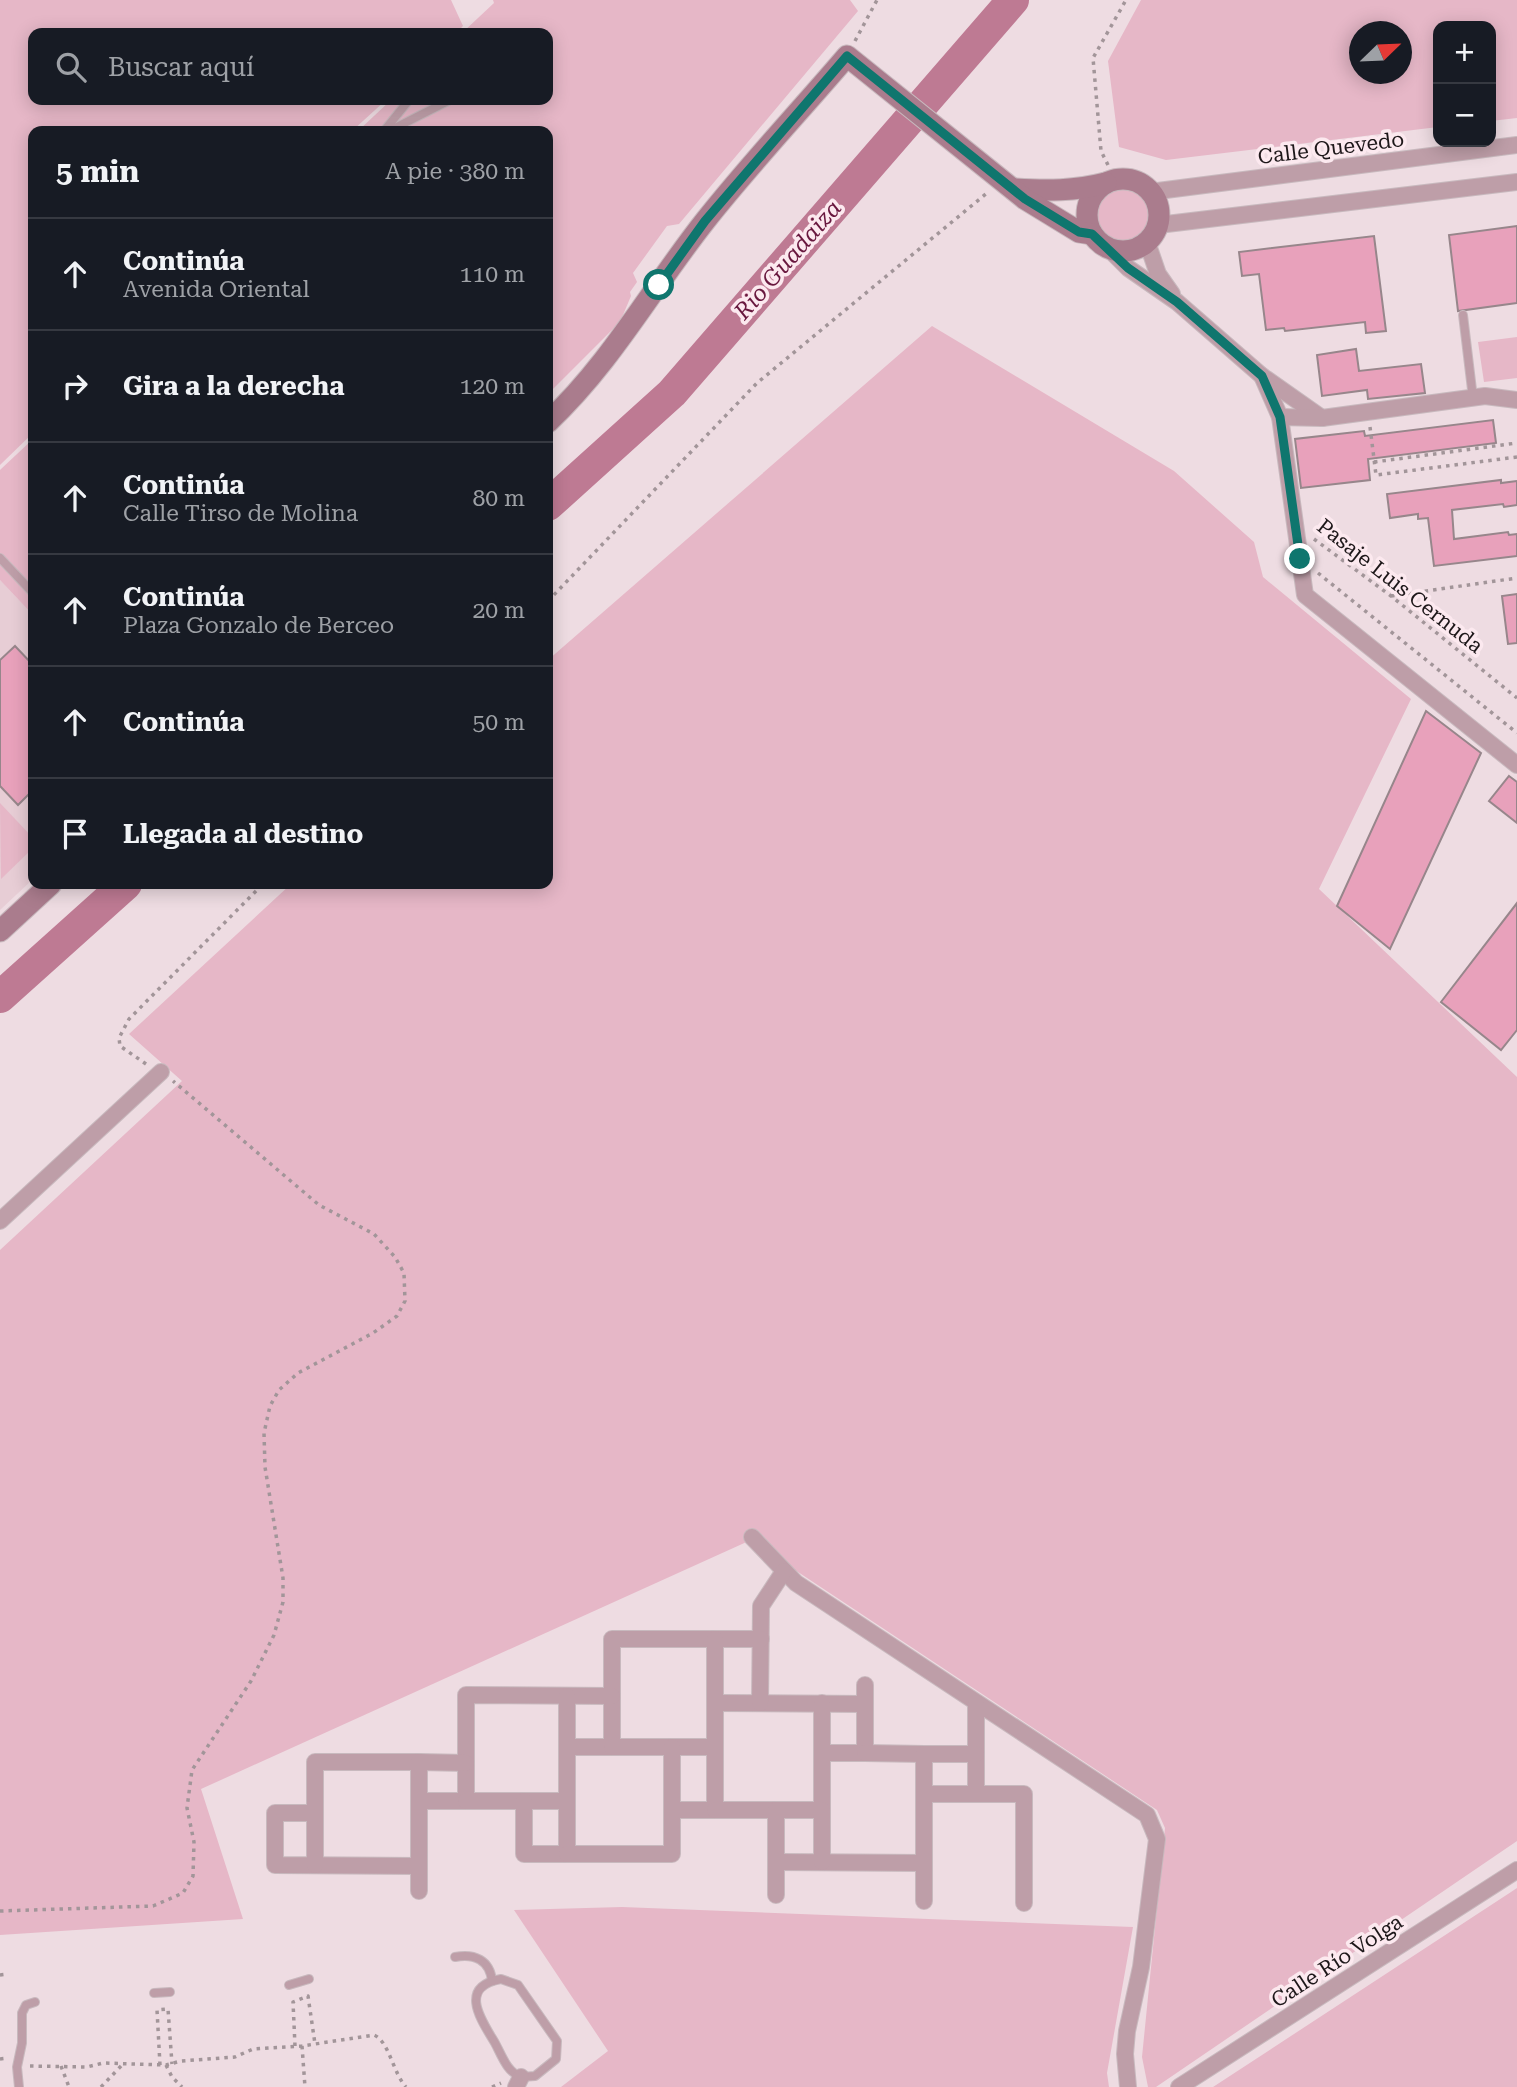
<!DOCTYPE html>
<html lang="es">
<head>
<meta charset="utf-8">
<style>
	body { margin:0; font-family:"Roboto Serif",serif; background:#20242c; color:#f1f3f6 }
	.controls { position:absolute; right:21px; top:21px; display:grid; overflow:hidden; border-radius:14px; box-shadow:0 4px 18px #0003 }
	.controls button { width:63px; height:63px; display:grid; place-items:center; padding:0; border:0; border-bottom:2px solid #363941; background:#171b24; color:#f1f3f6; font:35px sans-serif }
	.compass { position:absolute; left:1349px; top:21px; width:63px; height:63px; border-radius:50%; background:#171b24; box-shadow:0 4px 18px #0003; rotate:67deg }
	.stop { position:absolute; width:21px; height:21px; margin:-16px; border:5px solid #0f766e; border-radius:50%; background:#fff }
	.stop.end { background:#0f766e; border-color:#fff; box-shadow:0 2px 7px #0008 }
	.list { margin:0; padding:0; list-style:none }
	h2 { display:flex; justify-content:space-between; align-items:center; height:91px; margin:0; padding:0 28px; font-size:30px }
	h2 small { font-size:23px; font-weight:400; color:#9ea1a6 }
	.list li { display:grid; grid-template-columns:46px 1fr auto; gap:21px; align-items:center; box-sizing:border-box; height:112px; padding:0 28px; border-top:2px solid #363941 }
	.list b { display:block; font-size:26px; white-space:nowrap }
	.list p { margin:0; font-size:23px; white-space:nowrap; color:#9ea1a6 }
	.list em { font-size:23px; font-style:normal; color:#9ea1a6 }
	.icon { flex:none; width:38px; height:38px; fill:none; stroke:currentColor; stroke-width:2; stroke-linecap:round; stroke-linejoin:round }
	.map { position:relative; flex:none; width:1517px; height:2087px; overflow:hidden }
	.search { position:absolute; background:#171b24; box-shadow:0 4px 18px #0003; left:28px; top:28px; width:525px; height:77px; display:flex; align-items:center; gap:18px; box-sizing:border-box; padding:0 24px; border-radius:14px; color:#9ea1a6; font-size:26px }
	.panel { position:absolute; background:#171b24; box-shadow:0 4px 18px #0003; left:28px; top:126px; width:525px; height:763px; border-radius:14px }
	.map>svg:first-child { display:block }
	.built { fill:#e7cdd5 }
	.green { fill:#e6b7c7; fill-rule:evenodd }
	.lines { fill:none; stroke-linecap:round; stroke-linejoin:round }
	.river { stroke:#be7a93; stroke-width:32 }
	.building { fill:#e8a1bb; stroke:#97868b; stroke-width:2 }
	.lane-casing { stroke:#c8b9be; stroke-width:10 }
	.street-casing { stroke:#c8b9be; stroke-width:18 }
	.secondary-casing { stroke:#c8b9be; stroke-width:23 }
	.path { stroke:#a29599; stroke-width:3.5; stroke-dasharray:3.5 5; stroke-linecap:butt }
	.lane { stroke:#be9ea8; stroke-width:8 }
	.street { stroke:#be9ea8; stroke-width:16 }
	.secondary { stroke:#aa7c8d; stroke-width:21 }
	.route { stroke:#0f766e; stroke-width:9 }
	.labels { text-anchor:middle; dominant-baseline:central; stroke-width:7; stroke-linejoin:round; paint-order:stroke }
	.street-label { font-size:21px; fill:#1d1719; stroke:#fce9ef }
	.water-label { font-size:23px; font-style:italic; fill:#68173e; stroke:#fce9ef }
</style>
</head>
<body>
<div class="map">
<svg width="1517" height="2087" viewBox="0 0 1517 2087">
	<rect width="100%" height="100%" fill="#eedce2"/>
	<polygon class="built" points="0,580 33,615 33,879 0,910"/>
	<g class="green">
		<polygon points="0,0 451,0 463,26 456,33 33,33 33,100 386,100 352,131 33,131 33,433 0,465"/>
		<polygon points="493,0 850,0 858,11 679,224 667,226 633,273 637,282 630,292 631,296 620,322 548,394 548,131 358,131 391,100 548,100 548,33 462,33 494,3"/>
		<path d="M1141 0H1517V118L1491 121V26H1438V127L1166 160 1119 147 1108 61ZM1360 32H1402V74H1360Z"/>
		<circle cx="1123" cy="215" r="26"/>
		<polygon points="932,326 1174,471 1254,542 1263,577 1411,699 1319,889 1517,1077 1517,1841 1156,2087 1148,2087 1142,2057 1165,1828 1157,1810 795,1570 762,1535 201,1789 243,1919 0,1935 0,1250 182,1081 129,1034 291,884 548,884 548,660"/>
		<polygon points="1517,337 1517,378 1484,382 1478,342"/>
		<polygon points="33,439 33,615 0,580 0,470"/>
		<polygon points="0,803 33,838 33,848 1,879"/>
		<polygon points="1517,1888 1517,2087 1213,2087 1511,1892"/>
		<polygon points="622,1907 1133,1927 1107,2073 1109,2087 561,2087 608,2051 514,1910"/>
	</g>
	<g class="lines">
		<g class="river">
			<polyline points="548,505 672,393 1013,0"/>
			<polyline points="0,997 126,884"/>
		</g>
	</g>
	<g class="building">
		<polygon points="1517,226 1517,303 1458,311 1449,235"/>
		<polygon points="1374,236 1386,331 1366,333 1365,322 1285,331 1284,328 1266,330 1259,274 1242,276 1239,252"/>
		<polygon points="1356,349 1359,371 1421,364 1425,393 1368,399 1367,390 1322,396 1317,355"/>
		<polygon points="1493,420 1496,443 1368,459 1370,480 1301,488 1295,439 1364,431 1365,436"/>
		<polygon points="1501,480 1501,483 1517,481 1517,505 1504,507 1503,504 1452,510 1454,539 1508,532 1509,535 1517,534 1517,556 1434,566 1428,518 1418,519 1418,514 1390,518 1387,494"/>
		<polygon points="1517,594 1517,643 1508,644 1502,596"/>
		<polygon points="15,646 33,665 33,790 18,805 0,786 0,660"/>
		<polygon points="1426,711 1481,753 1390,949 1337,906"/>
		<polygon points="1509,776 1517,782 1517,823 1489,801"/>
		<polygon points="1517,903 1517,1030 1501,1050 1441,1002"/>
	</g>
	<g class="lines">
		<g class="lane-casing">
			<g id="lane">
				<polyline points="384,131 409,100"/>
				<polyline points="389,131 450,100"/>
				<polyline points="1463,315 1473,398"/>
				<polyline points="0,558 33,593"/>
				<path d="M455 1957C474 1953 490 1960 492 1981"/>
				<path d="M501 1979 518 1985 557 2041 556 2059 535 2076 521 2077C507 2072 502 2056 495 2043 482 2021 457 1987 501 1979Z"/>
				<polyline points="289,1985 309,1979"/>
				<polyline points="154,1993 170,1992"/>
				<polyline points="19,2087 17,2067 22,2043 22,2013 26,2005 35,2002"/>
			</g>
		</g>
		<g class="street-casing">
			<g id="street">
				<polyline points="1150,192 1517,145"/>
				<polyline points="1158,225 1517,182"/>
				<polyline points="1147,242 1158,274 1172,294"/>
				<polyline points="1108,248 1128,268 1177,302 1262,376 1322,418"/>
				<polyline points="1262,376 1280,417 1305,595 1517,765"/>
				<polyline points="1280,417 1322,418 1485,396 1517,400"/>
				<polyline points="0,1221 161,1072"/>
				<polyline points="752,1537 796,1583 1147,1815 1157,1839 1141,1967 1127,2031 1125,2054 1128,2087"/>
				<polyline points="715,1703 865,1704"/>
				<polyline points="760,1703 761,1606 784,1571"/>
				<polyline points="976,1703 976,1794"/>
				<polyline points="567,1747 612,1747 612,1639 761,1639"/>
				<polyline points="612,1747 715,1747"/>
				<polyline points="822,1753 865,1753 865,1685"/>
				<polyline points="865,1753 924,1754"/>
				<polyline points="924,1794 1024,1794 1024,1903"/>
				<polyline points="419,1801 466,1801 466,1695 612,1696"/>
				<polyline points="466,1801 567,1801"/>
				<polyline points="524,1801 524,1854 567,1854 567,1696"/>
				<polyline points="672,1810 715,1810 715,1639"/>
				<polyline points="715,1810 776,1810"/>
				<polyline points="822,1810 822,1703"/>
				<polyline points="315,1813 275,1813 275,1865 419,1866"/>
				<polyline points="567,1854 672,1854 672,1747"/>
				<polyline points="776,1862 924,1863"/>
				<polyline points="315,1865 315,1762 419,1762"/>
				<polyline points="419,1891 419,1762 466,1763"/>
				<polyline points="776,1895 776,1810 822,1810 822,1862"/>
				<polyline points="924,1901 924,1754 976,1754"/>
				<polyline points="516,2087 521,2077"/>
				<polyline points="1179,2087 1517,1870"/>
			</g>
		</g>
		<g class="secondary-casing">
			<g id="secondary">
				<circle cx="1123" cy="215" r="36"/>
				<path d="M1015 189C1047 191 1075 191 1106 183"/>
				<path d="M548 422C611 363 652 288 705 221 750 164 800 111 847 56L1025 199 1079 232 1092 234"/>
				<polyline points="0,931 51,884"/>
			</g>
		</g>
		<g class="path">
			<polyline points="855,41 877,0"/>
			<polyline points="1108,165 1101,151 1093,58 1126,0"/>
			<polyline points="1370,427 1376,475 1517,457"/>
			<polyline points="1374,462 1517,443"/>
			<polyline points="1314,539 1391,596 1517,698"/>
			<polyline points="1318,573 1517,733"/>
			<polyline points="1391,596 1517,578"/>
			<polyline points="548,601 757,383 987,193"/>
			<polyline points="146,1064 120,1046 119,1038 129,1019 263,884"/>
			<polyline points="0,1911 153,1906 183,1893 193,1876 194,1842 187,1808 192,1770 251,1681 274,1635 283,1602 283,1578 265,1467 264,1433 270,1406 279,1390 298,1373 373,1333 397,1316 405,1301 404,1273 395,1257 374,1234 319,1205 173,1081"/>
			<polyline points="0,1975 8,1974"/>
			<polyline points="295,2046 293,2002 308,1996 315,2044"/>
			<polyline points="302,2046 305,2087"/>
			<polyline points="0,2059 8,2058"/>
			<polyline points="160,2065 157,2010 168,2009 172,2064"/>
			<polyline points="166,2065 172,2077 182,2087"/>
			<path d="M30 2066 87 2067 103 2063 166 2065 181 2061 235 2057 253 2049 302 2046 374 2035C389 2041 393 2073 406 2087"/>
			<polyline points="61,2066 69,2087"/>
			<polyline points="101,2087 123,2064"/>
			<polyline points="492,2087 501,2083"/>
		</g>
		<use href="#lane" class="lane"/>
		<use href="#street" class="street"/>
		<use href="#secondary" class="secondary"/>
	</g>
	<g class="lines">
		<polyline class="route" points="659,285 705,221 847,56 1025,199 1079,232 1092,234 1128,268 1177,302 1262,376 1280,417 1300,559"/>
	</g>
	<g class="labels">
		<g class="street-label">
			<text transform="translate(1331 148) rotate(-7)">Calle Quevedo</text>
			<text transform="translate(1400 586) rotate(38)">Pasaje Luis Cernuda</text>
			<text transform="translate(1337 1961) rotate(-33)">Calle Río Volga</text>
		</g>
		<g class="water-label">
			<text transform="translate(788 260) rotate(-49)">Rio Guadaiza</text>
		</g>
	</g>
</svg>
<div class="controls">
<button>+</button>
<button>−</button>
</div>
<svg class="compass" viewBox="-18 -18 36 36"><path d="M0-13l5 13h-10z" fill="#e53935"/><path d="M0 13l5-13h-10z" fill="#9ea1a6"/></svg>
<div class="stop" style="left:659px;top:285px"></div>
<div class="stop end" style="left:1300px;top:559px"></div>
<div class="search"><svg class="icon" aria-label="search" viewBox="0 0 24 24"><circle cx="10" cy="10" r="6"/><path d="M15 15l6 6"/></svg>Buscar aquí</div>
<section class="panel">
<h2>5 min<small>A pie · 380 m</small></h2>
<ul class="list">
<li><svg class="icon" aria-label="ahead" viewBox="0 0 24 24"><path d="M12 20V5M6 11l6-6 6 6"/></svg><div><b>Continúa</b><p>Avenida Oriental</p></div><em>110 m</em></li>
<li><svg class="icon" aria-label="right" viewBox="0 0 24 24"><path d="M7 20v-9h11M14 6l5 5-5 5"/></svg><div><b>Gira a la derecha</b></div><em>120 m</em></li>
<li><svg class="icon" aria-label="ahead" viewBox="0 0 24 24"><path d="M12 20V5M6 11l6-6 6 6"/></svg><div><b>Continúa</b><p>Calle Tirso de Molina</p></div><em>80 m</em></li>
<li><svg class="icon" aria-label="ahead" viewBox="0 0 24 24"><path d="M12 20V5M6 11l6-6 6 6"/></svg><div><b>Continúa</b><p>Plaza Gonzalo de Berceo</p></div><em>20 m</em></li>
<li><svg class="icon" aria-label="ahead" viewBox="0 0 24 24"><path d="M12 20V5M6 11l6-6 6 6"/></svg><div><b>Continúa</b></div><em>50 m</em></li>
<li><svg class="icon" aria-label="arrive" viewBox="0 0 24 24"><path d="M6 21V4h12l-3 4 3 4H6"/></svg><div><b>Llegada al destino</b></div></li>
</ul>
</section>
</div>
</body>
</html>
